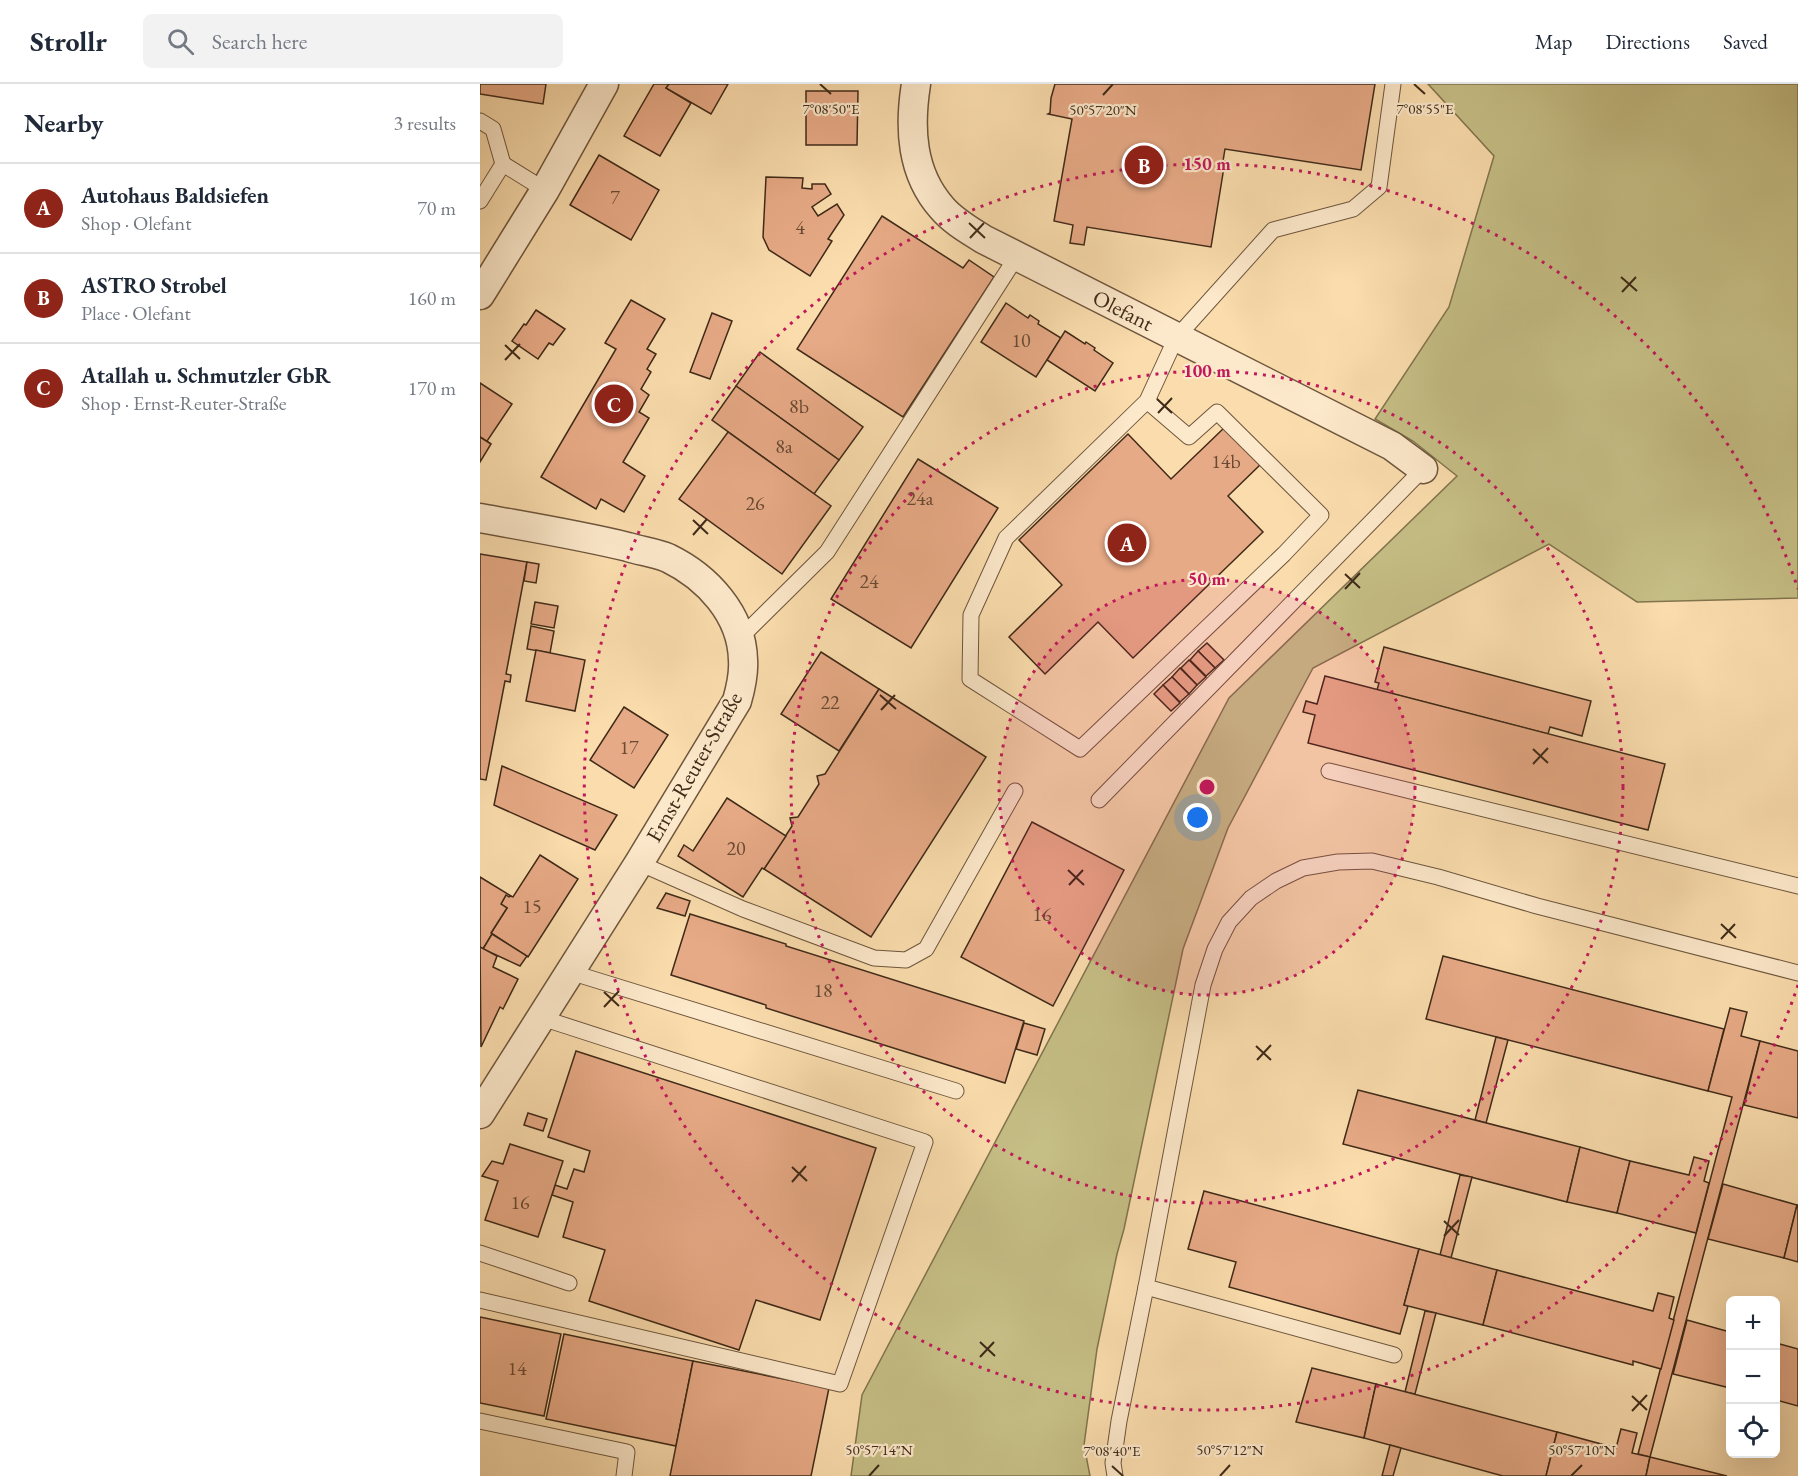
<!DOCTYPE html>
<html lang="en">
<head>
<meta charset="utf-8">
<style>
	body { margin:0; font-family:"EB Garamond",serif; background:#f2f2f3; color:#1f2937 }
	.controls { position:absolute; right:18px; bottom:18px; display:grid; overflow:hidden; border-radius:9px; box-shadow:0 6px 24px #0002 }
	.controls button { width:54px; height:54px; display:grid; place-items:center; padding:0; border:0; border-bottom:2px solid #e0e1e3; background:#fff; color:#1f2937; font:30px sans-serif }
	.you { position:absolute; left:718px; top:734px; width:21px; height:21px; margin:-15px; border:4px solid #fff; border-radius:50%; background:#1a73e8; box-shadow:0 0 0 9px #1a73e833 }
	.badge { display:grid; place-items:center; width:39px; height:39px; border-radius:50%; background:#8f2418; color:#fff; font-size:20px; font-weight:700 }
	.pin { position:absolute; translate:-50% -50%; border:3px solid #fff; box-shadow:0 2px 6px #0006 }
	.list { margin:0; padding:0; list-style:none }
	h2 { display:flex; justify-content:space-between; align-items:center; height:78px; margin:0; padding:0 24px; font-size:26px }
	h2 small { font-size:20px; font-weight:400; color:#747a83 }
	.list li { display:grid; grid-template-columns:39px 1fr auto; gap:18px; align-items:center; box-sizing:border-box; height:90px; padding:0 24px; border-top:2px solid #e0e1e3 }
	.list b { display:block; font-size:22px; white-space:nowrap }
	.list p { margin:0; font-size:20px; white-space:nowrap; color:#747a83 }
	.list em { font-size:20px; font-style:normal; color:#747a83 }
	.icon { flex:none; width:33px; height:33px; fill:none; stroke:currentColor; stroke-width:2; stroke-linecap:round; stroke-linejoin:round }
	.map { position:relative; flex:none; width:1318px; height:1392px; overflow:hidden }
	header { display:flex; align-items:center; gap:36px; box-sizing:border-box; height:84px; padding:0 30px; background:#fff; border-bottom:2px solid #e0e1e3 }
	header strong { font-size:28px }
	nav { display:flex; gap:33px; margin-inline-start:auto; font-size:21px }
	.search { width:420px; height:54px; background:#f2f2f3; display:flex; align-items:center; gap:15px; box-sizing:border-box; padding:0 21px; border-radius:9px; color:#747a83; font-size:22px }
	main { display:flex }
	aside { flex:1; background:#fff }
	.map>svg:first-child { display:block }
	.green { fill:#c5be85; stroke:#82744e; stroke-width:1.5 }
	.building { fill:#e7aa86; stroke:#3f2a18; stroke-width:1.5 }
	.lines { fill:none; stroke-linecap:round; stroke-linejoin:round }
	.lane-casing { stroke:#6e563d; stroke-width:17 }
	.street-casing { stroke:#6e563d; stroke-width:31 }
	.lane { stroke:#fce8ca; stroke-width:15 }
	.street { stroke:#fce8ca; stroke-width:28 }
	.ticks { fill:none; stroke:#3f2a18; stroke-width:2 }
	.ring { fill:none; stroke:#c2185b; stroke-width:3; stroke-dasharray:3 6 }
	.labels { text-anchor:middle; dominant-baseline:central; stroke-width:4.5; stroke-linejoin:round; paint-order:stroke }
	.number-label { font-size:20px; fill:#694a34 }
	.street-label { font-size:22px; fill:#3f2a18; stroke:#fce8ca }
	.ticks-label { font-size:15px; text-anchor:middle; fill:#3f2a18; stroke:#fce8ca; stroke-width:4.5; stroke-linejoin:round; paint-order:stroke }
	.centre { fill:#c2185b; stroke:#fce8ca; stroke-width:3 }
	.ring-label { font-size:18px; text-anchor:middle; font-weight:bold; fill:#c2185b; stroke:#fce8ca; stroke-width:4.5; stroke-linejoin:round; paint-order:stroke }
</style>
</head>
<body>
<header>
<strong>Strollr</strong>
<div class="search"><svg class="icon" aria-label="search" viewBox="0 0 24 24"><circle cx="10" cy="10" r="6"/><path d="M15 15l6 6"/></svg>Search here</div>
<nav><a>Map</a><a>Directions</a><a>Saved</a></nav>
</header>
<main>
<aside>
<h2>Nearby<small>3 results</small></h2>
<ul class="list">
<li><span class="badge">A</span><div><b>Autohaus Baldsiefen</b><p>Shop · Olefant</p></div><em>70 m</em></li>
<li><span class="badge">B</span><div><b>ASTRO Strobel</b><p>Place · Olefant</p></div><em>160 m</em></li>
<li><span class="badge">C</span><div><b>Atallah u. Schmutzler GbR</b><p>Shop · Ernst-Reuter-Straße</p></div><em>170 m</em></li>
</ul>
</aside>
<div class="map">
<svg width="1318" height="1392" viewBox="0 0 1318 1392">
	<rect width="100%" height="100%" fill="#fadcad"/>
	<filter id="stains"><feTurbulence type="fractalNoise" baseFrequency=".00333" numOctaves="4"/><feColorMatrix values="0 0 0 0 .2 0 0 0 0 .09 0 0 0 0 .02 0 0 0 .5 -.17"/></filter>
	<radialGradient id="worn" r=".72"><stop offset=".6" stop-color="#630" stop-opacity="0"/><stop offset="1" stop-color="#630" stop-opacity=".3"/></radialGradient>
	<polygon class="green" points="948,0 1318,0 1318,514 1157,518 1069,460 833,584 748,744 703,865 644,1145 637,1170 617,1265 604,1361 610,1392 371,1392 382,1311 749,614 977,392 933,357 895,335 969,223 1014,72"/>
	<g class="building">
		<polygon points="0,0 66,0 63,20 0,10"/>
		<polygon points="174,0 189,0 186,4 211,19 180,72 144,52"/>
		<polygon points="189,0 248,0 231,30 186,4"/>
		<polygon points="575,0 895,0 881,86 745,65 743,77 745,77 731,163 607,143 604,161 590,159 593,141 574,137 592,35 568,30 570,29 571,14"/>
		<polygon points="326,7 378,7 377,61 326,61"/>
		<polygon points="119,71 179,106 151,156 90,121"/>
		<polygon points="286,93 323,94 322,104 332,105 332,100 345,100 351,110 332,123 338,132 357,120 364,131 348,155 352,157 330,192 289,166 283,153"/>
		<polygon points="402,132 483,184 489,176 514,193 423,333 317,265"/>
		<polygon points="151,216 185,235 167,265 176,270 167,285 171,288 161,305 169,311 159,328 169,334 143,378 165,392 144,428 121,415 116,425 61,393 136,265 125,259"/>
		<polygon points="526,219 548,234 550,231 559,237 558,240 581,254 556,293 501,258"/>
		<polygon points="56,226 85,245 73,261 69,259 58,275 32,257 44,240 46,241"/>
		<polygon points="232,229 252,237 230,295 210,288"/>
		<polygon points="585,247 605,260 606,258 615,264 614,266 633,279 615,307 567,276"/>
		<polygon points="280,268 383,343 359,376 256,302"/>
		<polygon points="0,299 32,320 7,357 11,360 0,353"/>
		<polygon points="256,302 359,376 334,410 232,336"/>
		<polygon points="745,343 781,380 748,412 783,448 653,574 618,538 565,590 529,553 582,501 539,456 648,350 691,395"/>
		<polygon points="248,348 351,422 302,490 199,415"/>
		<polygon points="0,353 11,360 0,378"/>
		<polygon points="438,375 518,424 431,564 351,515"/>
		<polygon points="0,470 47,478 26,590 31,591 30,598 25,597 6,696 0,695"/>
		<polygon points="47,478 59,480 56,499 44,497"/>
		<polygon points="55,518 78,522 74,544 51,540"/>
		<polygon points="51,542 74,547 70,569 47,565"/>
		<polygon points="727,559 744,576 735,584 718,567"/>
		<polygon points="904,563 1111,617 1102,652 1070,643 1068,650 897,606 899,599 895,598"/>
		<polygon points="56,566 105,576 95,627 46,617"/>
		<polygon points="718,567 735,584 726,592 710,576"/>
		<polygon points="341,568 399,605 359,667 301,630"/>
		<polygon points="709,576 726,593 717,601 701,584"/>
		<polygon points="700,584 717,601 709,610 692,593"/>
		<polygon points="845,592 1185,680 1168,746 828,659 835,631 823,628 826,617 837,620"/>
		<polygon points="692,593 709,610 700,618 683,601"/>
		<polygon points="683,601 700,619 691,627 674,610"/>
		<polygon points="399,605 506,673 391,853 284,785 312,742 310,734 318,733 339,700 337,692 345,690"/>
		<polygon points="144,623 188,651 154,704 110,676"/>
		<polygon points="22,682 137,731 115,766 14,721"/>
		<polygon points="247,714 306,752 284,785 282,784 263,813 198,772 204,761 213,767"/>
		<polygon points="552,738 644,786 573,922 481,873"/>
		<polygon points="60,771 98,795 48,873 11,849 27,824 21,820 26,811 33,813"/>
		<polygon points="0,793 31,812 29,813 26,811 21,820 27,824 11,849 12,850 3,865 0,863"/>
		<polygon points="186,809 210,817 205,832 177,824"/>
		<polygon points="210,830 306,860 306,862 544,937 525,999 286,924 286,921 191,891"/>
		<polygon points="12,850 47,872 40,882 3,865"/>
		<polygon points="0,863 17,872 13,883 38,895 23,925 20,923 1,963"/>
		<polygon points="963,872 1244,945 1228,1007 946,935"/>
		<polygon points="1250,924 1267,928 1261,952 1280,957 1170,1373 1158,1370 1252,1013 1228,1007"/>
		<polygon points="544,939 565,945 557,971 536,965"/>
		<polygon points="1016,953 1028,956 1006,1039 995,1036"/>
		<polygon points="1280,957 1318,967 1318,1034 1264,1021"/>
		<polygon points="96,967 396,1064 340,1236 276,1216 259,1266 109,1217 125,1166 83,1153 93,1118 72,1111 75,1101 87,1105 94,1085 104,1088 110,1067 68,1053"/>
		<polygon points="878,1006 1100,1063 1087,1118 863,1060"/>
		<polygon points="48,1029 67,1035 63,1047 44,1041"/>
		<polygon points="30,1060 83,1077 58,1153 5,1136 18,1097 2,1092 12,1077 23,1080"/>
		<polygon points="1100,1063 1150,1077 1137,1129 1087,1118"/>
		<polygon points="1214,1073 1229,1077 1224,1097 1229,1099 1216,1149 1137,1129 1150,1077 1209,1091"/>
		<polygon points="980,1091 992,1093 971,1174 960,1171"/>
		<polygon points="1243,1100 1317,1121 1304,1174 1228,1155"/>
		<polygon points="724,1107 939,1165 924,1221 928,1222 920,1250 749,1203 756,1178 708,1165"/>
		<polygon points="1317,1121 1318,1121 1318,1178 1304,1174"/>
		<polygon points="939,1165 1017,1186 1003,1241 924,1221"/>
		<polygon points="1017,1186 1173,1227 1178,1209 1194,1213 1189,1234 1194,1236 1181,1285 1153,1277 1153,1281 1003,1241"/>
		<polygon points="945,1227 956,1229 935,1310 925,1308"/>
		<polygon points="0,1233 81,1250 64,1332 0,1319"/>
		<polygon points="1207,1236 1250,1248 1250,1304 1193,1290"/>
		<polygon points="84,1250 213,1277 196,1362 66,1335"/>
		<polygon points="1296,1259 1318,1265 1318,1322 1296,1316"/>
		<polygon points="213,1277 349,1304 331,1392 190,1392"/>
		<polygon points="832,1284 896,1300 884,1354 816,1338"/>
		<polygon points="896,1300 1077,1348 1066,1392 1023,1392 884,1354"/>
		<polygon points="1141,1345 1157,1349 1152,1369 1170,1373 1166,1392 1066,1392 1077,1348 1136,1364"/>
		<polygon points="910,1361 921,1364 913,1392 902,1392"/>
		<polygon points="1170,1373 1247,1392 1166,1392"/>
	</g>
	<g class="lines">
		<g class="lane-casing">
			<g id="lane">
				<polyline points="0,37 13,45 23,80"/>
				<polyline points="0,117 23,80 65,106"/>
				<polyline points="667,317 709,353 737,328 841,431 804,470 600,665 490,595 491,531 526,454 667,317 696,254 793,146 873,125 899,103 913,0"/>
				<polyline points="260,554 347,468 537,172"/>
				<polyline points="849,687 1318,802"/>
				<polyline points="619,716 943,385"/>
				<polyline points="159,779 263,825 394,874 426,876 446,865 535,707"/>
				<polyline points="90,888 476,1007"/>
				<polyline points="0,1169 89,1199"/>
				<polyline points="0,1216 360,1300 445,1058 62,934"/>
				<polyline points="914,1271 666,1203 723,901 735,865 749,838 771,814 796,797 823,784 858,778 892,777 958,793 1057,822 1318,889"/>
				<polyline points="0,1337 147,1368 144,1392"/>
				<polyline points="635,1392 633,1379 639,1337 666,1203"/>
			</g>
		</g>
		<g class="street-casing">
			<g id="street">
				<path id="s1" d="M436 0C429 44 431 89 462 124 473 137 489 146 503 155L912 362 943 385"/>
				<polyline points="0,211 65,106 124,0"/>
				<path d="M0 434C49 443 99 451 148 463 161 467 176 469 188 474 227 493 262 530 263 576 264 590 261 603 257 617L159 779 0 1030"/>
			</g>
		</g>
		<use href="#lane" class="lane"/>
		<use href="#street" class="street"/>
	</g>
	<path class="ticks" d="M340 0 351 10M934 0 945 10M623 11 633 0M489 139 505 154M490 154 504 139M1141 193 1157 207M1142 208 1156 193M25 261 40 275M25 276 40 260M677 315 692 329M678 329 692 314M213 436 228 450M213 451 227 435M865 490 880 504M865 505 880 489M400 611 416 625M401 626 415 611M1053 665 1068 679M1053 680 1068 664M588 786 604 801M589 801 603 786M1241 840 1256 854M1241 855 1255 840M124 908 139 922M124 923 139 907M776 962 791 976M777 976 791 961M312 1083 327 1097M312 1098 326 1082M964 1137 979 1151M964 1152 979 1136M500 1258 515 1272M500 1273 514 1258M1152 1312 1167 1326M1152 1327 1167 1311M632 1382 643 1392M389 1392 399 1381M740 1392 750 1381M1091 1392 1102 1381"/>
	<circle cx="727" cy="703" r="208" fill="#c2185b" fill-opacity=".12"/>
	<g class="ring">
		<circle cx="727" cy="703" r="208"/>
		<circle cx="727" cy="703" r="416"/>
		<path d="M1318 901A623 623 0 1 1 1318 505"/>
	</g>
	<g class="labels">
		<g class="number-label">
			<text x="135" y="113">7</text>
			<text x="320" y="143">4</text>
			<text x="541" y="256">10</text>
			<text x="319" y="322">8b</text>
			<text x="304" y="362">8a</text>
			<text x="746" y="377">14b</text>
			<text x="440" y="414">24a</text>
			<text x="275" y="419">26</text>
			<text x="389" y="497">24</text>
			<text x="350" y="618">22</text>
			<text x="149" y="663">17</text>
			<text x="256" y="764">20</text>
			<text x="52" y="822">15</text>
			<text x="562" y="830">16</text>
			<text x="343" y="906">18</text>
			<text x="40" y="1118">16</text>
			<text x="37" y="1284">14</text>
		</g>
		<g class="street-label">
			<text stroke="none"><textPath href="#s1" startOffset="340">Olefant</textPath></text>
			<text transform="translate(214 683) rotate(-60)">Ernst-Reuter-Straße</text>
		</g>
	</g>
	<g class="ticks-label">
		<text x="351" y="30">7°08'50"E</text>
		<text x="945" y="30">7°08'55"E</text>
		<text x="623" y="31">50°57'20"N</text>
		<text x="399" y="1371">50°57'14"N</text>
		<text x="750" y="1371">50°57'12"N</text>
		<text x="1102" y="1371">50°57'10"N</text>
		<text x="632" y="1372">7°08'40"E</text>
	</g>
	<circle cx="727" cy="703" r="9" class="centre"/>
	<g class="ring-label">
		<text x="727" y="86">150 m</text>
		<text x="727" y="293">100 m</text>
		<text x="727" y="501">50 m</text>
	</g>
	<rect width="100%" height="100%" filter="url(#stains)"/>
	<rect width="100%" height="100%" fill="url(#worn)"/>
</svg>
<div class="controls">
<button>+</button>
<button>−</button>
<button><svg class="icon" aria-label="locate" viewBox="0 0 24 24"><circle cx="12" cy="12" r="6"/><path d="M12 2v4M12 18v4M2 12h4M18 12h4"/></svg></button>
</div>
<div class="you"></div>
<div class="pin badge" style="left:647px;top:459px">A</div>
<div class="pin badge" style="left:664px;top:81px">B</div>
<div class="pin badge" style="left:134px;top:320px">C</div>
</div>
</main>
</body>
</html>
